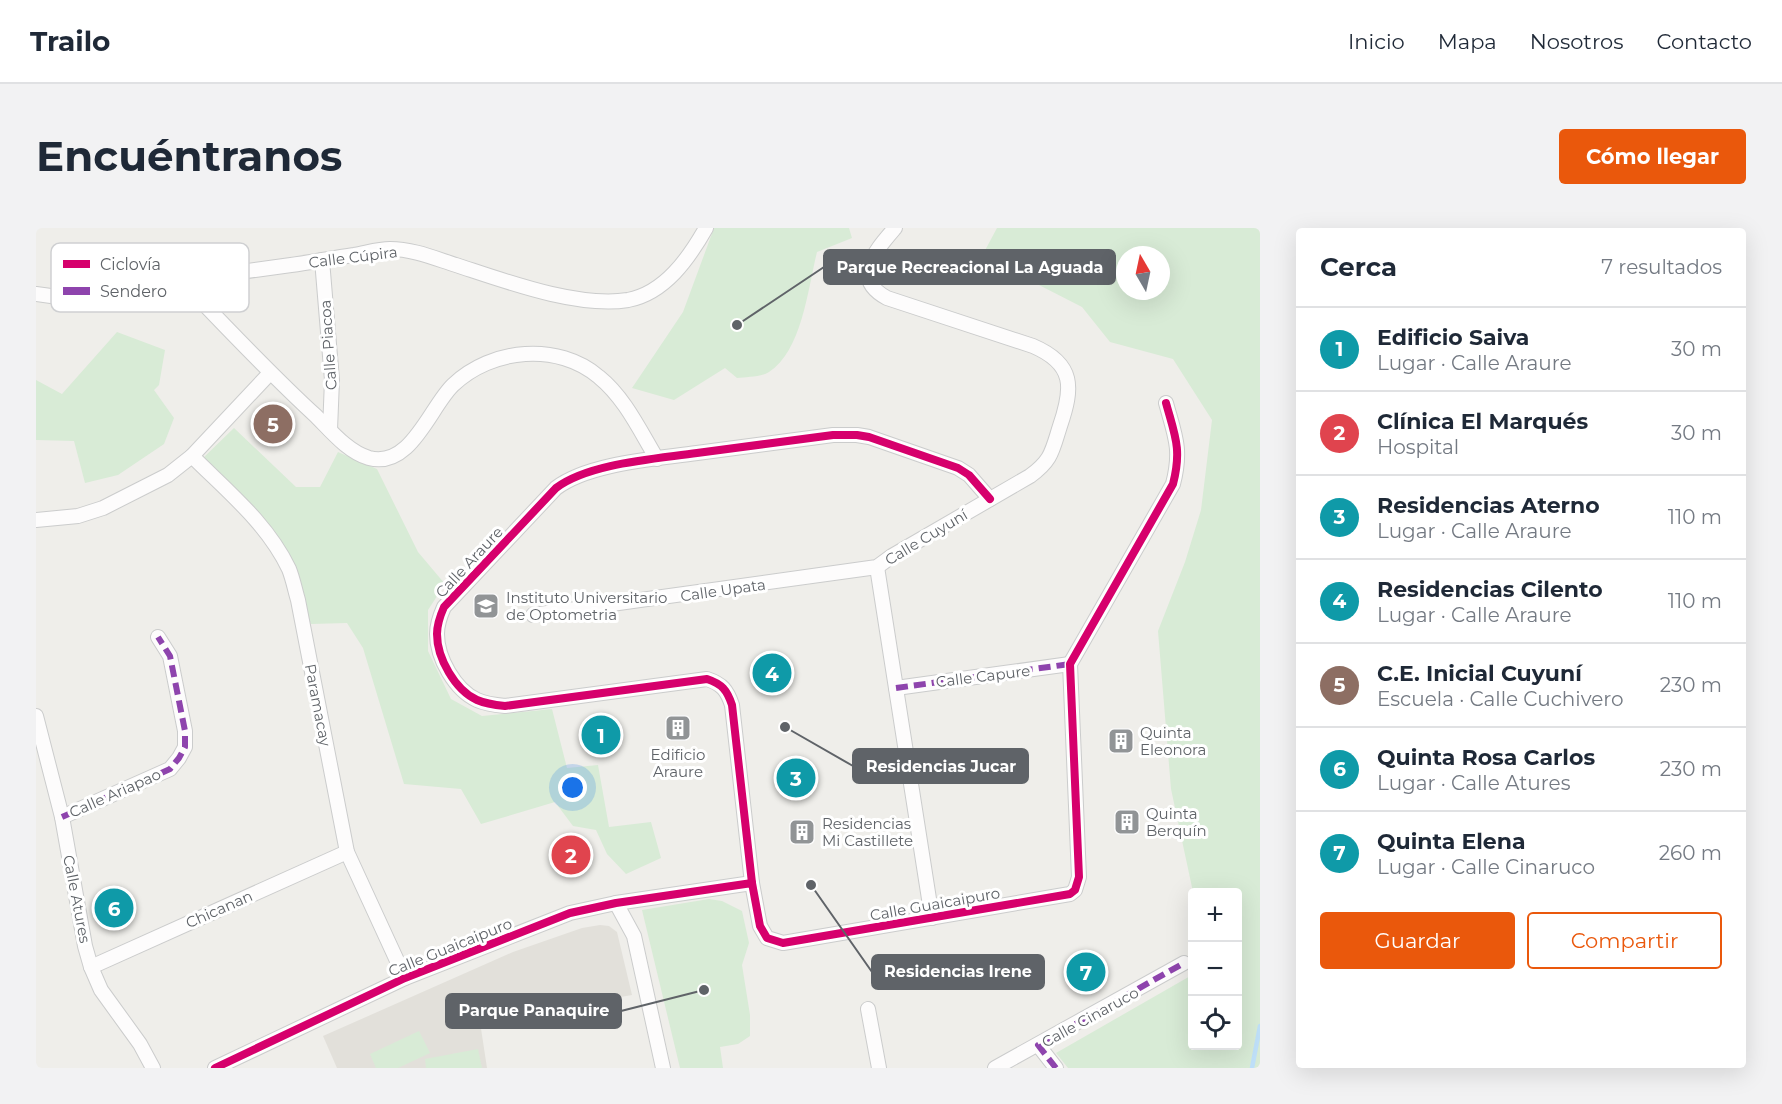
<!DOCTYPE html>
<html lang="es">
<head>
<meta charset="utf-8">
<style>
	body { margin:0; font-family:Montserrat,sans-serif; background:#f2f2f3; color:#1f2937 }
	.controls { position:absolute; right:18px; bottom:18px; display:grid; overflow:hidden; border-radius:6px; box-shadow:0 6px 24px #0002 }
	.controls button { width:54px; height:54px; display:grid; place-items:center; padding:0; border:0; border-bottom:2px solid #e0e1e3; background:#fff; color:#1f2937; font:30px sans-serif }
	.compass { position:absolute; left:1080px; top:18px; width:54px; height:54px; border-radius:50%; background:#fff; box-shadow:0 6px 24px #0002; rotate:351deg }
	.you { position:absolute; left:537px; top:560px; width:21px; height:21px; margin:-15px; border:4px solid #fff; border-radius:50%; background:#1a73e8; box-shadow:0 0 0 9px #1a73e833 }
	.badge { display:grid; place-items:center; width:39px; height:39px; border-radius:50%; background:#ea580c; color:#fff; font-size:20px; font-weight:700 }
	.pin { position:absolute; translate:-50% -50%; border:3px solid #fff; box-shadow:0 2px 6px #0006 }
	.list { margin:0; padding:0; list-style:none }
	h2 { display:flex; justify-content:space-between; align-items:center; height:78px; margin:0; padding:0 24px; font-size:26px }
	h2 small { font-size:20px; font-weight:400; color:#747a83 }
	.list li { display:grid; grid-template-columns:39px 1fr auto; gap:18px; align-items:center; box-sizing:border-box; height:84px; padding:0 24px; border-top:2px solid #e0e1e3 }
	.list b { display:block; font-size:22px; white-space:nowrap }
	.list p { margin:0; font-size:20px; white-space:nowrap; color:#747a83 }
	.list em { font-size:20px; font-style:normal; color:#747a83 }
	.actions { display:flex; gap:12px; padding:18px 24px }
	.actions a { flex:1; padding:14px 0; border:2px solid #ea580c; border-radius:6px; text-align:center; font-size:21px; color:#ea580c }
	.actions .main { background:#ea580c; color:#fff }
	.icon { flex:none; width:33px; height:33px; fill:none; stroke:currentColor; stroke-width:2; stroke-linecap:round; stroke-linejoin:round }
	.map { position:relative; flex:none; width:1224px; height:840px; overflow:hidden; border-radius:6px }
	header { display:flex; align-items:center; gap:36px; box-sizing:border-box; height:84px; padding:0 30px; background:#fff; border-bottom:2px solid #e0e1e3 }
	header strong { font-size:28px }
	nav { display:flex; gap:33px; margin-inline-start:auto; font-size:21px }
	.intro { display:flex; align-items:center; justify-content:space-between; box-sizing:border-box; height:144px; padding:0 36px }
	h1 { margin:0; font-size:42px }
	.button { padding:15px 27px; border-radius:6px; background:#ea580c; color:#fff; font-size:21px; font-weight:700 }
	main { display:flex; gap:36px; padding:0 36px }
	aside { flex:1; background:#fff; border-radius:6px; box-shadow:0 6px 24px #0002 }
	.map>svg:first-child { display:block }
	.education { fill:#e2e0da }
	.green { fill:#d8ebd6; fill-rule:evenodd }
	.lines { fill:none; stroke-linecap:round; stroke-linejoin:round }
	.stream { stroke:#bfe0f9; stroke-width:4.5 }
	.minor-casing { stroke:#cbcccc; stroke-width:16 }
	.minor { stroke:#fdfcfc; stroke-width:14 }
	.quiet { stroke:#8e44ad; stroke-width:6; stroke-dasharray:12 6; stroke-linecap:butt }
	.cycleway-casing { stroke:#fff; stroke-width:11 }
	.cycleway { stroke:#d6006c; stroke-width:8 }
	.labels { text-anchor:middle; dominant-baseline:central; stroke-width:6; stroke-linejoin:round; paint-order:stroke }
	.street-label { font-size:15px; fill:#5f6368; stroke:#fff }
	.poi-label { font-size:15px; fill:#5f6368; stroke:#fff; text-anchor:start }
	.key { fill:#fff; stroke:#cfd0d2; stroke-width:1.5 }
	.key-label { font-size:16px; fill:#5f6368 }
	.leader { fill:none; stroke:#5f6368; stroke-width:2 }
	.callout-dot { fill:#5f6368; stroke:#fff; stroke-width:2 }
	.callout { fill:#5f6368; stroke:#5f6368; stroke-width:2 }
	.callout-label { font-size:16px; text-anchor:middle; font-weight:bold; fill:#fff }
</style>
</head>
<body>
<header>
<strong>Trailo</strong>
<nav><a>Inicio</a><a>Mapa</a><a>Nosotros</a><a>Contacto</a></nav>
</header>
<div class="intro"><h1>Encuéntranos</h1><a class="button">Cómo llegar</a></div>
<main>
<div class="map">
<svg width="1224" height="840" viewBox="0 0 1224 840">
	<rect width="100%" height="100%" fill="#efeeea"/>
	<polygon class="education" points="564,697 573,698 581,704 596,767 444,794 451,840 301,840 287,808 477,724 546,700"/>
	<g class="green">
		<path d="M678 0H813L816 10 781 24C772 60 766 123 733 144 725 149 710 149 701 150L689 140 638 172 596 160 647 84Z"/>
		<path d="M961 0H1224V840H1032L1020 825 1156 747V818H1202V664H1157L1135 561 1122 403 1149 334 1165 282 1176 192 1137 131 1074 114 1046 79 946 28ZM1089 27H1125V63H1089Z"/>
		<polygon points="81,104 129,122 123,157 118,162 138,190 128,216 82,247 49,255 38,213 0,212 0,152 26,166"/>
		<polygon points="198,200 260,259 284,259 302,224 341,241 382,324 409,356 392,382 392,423 415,471 446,488 516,481 531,540 562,537 573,599 615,594 625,630 590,646 571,626 560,602 537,598 519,574 445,596 425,561 368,556 327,420 311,395 275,396 233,299 167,230"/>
		<polygon points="673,671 686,673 706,683 713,715 706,737 714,787 714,808 702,816 684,819 687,840 644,840 606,682"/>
		<polygon points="383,803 394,825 362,840 340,840 334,826"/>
		<polygon points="442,821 446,840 390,840 389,831"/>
	</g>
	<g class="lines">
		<polyline class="stream" points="1216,840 1224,798"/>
		<g class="minor-casing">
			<g id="minor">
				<polyline points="286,32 296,152 294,202"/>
				<path d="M145 52C189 98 233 145 280 188 295 203 312 224 333 230 375 241 394 179 417 157 456 120 522 114 563 149 589 170 604 203 621 231"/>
				<path d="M0 66 22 69C100 58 178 48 255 37 276 34 297 30 318 27 330 25 342 21 354 21 377 21 398 30 420 37 469 53 541 80 592 72 629 65 653 30 670 0"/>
				<path d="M156 228C191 263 231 295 253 341 257 351 259 362 262 372L311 624 369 750"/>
				<polyline points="0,292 42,288 67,280 132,247 156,228 234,145"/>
				<polyline points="841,339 896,690"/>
				<path d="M497 387 841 339 856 328 994 248C1016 232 1016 223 1024 198 1037 160 1039 136 997 118L851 70C814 50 840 22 859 0"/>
				<polyline points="860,460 1034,436"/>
				<polyline points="0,488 26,589 49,718 55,739 65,762 104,816 117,840"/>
				<polyline points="26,589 134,541 143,530 149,519 149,503 134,428 122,409"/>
				<path d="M716 655 696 477C691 462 686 456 671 451L469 478C459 477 450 476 441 472 419 462 401 430 401 406 401 396 404 388 408 379L520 260C553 235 620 231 661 225 706 219 752 213 797 207H821L833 209 922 240 933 247 954 271"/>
				<polyline points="580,675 598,708 627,840"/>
				<polyline points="55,739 311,624"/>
				<polyline points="832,781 843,840"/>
				<polyline points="1002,817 1020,840"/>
				<path d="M179 840 369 750 534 685 580 675 716 655 724 698 731 710 747 715 1034 666 1039 662 1043 649 1034 436 1137 256C1146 221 1139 208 1130 175"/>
				<polyline points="959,840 1148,735"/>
			</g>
		</g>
		<use href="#minor" class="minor"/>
		<g class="quiet">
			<polyline points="860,460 1034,436 1036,432"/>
			<polyline points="26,589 134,541 143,530 149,519 149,503 134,428 122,409"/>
			<polyline points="1020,840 1002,817 1148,735"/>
		</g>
		<g class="cycleway-casing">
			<g id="cycleway">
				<path d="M716 655 696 477C691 462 686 456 671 451L469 478C459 477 450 476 441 472 419 462 401 430 401 406 401 396 404 388 408 379L520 260C553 235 620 231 661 225 706 219 752 213 797 207H821L833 209 922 240 933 247 954 271"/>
				<path d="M179 840 369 750 534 685 580 675 716 655 724 698 731 710 747 715 1034 666 1039 662 1043 649 1034 436 1137 256C1146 221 1139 208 1130 175"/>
			</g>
		</g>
		<use href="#cycleway" class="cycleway"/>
	</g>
	<defs>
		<g id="university-square" transform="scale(1.35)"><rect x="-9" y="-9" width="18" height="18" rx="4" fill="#919496" stroke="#fff"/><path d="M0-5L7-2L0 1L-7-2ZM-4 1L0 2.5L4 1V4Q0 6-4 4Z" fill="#fff"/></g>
		<g id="building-square" transform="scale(1.35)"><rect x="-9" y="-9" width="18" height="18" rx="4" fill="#919496" stroke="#fff"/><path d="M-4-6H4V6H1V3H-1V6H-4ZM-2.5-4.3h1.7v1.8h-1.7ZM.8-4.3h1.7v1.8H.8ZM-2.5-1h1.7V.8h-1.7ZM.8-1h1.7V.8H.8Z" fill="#fff"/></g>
	</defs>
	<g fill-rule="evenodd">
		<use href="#university-square" x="450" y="378"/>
		<use href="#building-square" x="642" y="500"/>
		<use href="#building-square" x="1085" y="513"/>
		<use href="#building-square" x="1091" y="594"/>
		<use href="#building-square" x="766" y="604"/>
	</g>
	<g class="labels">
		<g class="street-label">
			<text transform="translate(317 29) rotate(-7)">Calle Cúpira</text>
			<text transform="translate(292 117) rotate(-94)">Calle Piacoa</text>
			<text transform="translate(890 309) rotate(-31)">Calle Cuyuní</text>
			<text transform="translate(433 334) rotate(-47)">Calle Araure</text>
			<text transform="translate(687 362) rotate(-8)">Calle Upata</text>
			<text transform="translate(947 448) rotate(-7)">Calle Capure</text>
			<text transform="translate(282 477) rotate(79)">Paramacay</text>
			<text transform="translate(79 565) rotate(-24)">Calle Ariapao</text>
			<text transform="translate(41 671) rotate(79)">Calle Atures</text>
			<text transform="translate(899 676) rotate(-10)">Calle Guaicaipuro</text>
			<text transform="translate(183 681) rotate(-24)">Chicanan</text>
			<text transform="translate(414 719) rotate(-22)">Calle Guaicaipuro</text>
			<text transform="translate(1054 789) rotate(-29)">Calle Cinaruco</text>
		</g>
		<g class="poi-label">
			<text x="470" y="369">Instituto Universitario<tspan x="470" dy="17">de Optometria</tspan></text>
			<text x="1104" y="504">Quinta<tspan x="1104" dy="17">Eleonora</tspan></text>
			<text x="642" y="526" text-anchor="middle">Edificio<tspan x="642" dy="17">Araure</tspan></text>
			<text x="1110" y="585">Quinta<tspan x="1110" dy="17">Berquín</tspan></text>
			<text x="786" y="595">Residencias<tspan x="786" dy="17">Mi Castillete</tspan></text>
		</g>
	</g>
	<rect x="15" y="15" width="198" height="69" rx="9" class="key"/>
	<rect x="27" y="32" width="27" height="8" fill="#d6006c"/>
	<rect x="27" y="59" width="27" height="8" fill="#8e44ad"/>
	<g class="key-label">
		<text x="64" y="42">Ciclovía</text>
		<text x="64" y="69">Sendero</text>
	</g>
	<path class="leader" d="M701 97L788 39M749 499L817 538M775 657L836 744M668 762L585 783"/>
	<g class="callout-dot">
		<circle cx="701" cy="97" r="6"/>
		<circle cx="749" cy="499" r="6"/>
		<circle cx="775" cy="657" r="6"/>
		<circle cx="668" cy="762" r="6"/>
	</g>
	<g class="callout">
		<rect x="788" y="22" width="291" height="34" rx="6"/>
		<rect x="817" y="521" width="175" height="34" rx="6"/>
		<rect x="836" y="727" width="172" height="34" rx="6"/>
		<rect x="410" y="766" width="175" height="34" rx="6"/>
	</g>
	<g class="callout-label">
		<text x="934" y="45">Parque Recreacional La Aguada</text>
		<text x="905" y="544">Residencias Jucar</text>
		<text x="922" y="749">Residencias Irene</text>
		<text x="498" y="788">Parque Panaquire</text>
	</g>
</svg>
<div class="controls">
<button>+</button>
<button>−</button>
<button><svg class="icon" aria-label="locate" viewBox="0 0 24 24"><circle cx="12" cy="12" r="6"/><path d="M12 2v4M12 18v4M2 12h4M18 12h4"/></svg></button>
</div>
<svg class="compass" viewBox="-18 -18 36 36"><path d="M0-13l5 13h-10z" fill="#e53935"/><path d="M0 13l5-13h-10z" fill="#747a83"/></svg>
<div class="you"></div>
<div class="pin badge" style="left:565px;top:507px;background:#0f9aa8">1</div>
<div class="pin badge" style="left:535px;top:627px;background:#e0444e">2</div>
<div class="pin badge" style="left:760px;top:550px;background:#0f9aa8">3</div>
<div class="pin badge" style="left:736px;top:445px;background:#0f9aa8">4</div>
<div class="pin badge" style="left:237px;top:196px;background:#8d6e63">5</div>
<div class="pin badge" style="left:78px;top:680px;background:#0f9aa8">6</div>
<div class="pin badge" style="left:1050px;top:744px;background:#0f9aa8">7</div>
</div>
<aside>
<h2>Cerca<small>7 resultados</small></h2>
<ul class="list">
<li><span class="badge" style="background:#0f9aa8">1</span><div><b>Edificio Saiva</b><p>Lugar · Calle Araure</p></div><em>30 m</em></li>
<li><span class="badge" style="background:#e0444e">2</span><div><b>Clínica El Marqués</b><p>Hospital</p></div><em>30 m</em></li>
<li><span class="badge" style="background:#0f9aa8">3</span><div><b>Residencias Aterno</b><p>Lugar · Calle Araure</p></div><em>110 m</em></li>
<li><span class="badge" style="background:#0f9aa8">4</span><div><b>Residencias Cilento</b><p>Lugar · Calle Araure</p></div><em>110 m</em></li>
<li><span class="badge" style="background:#8d6e63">5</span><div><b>C.E. Inicial Cuyuní</b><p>Escuela · Calle Cuchivero</p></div><em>230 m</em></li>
<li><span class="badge" style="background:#0f9aa8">6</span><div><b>Quinta Rosa Carlos</b><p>Lugar · Calle Atures</p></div><em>230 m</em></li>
<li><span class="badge" style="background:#0f9aa8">7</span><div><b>Quinta Elena</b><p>Lugar · Calle Cinaruco</p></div><em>260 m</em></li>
</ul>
<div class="actions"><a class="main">Guardar</a><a>Compartir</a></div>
</aside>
</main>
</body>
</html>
